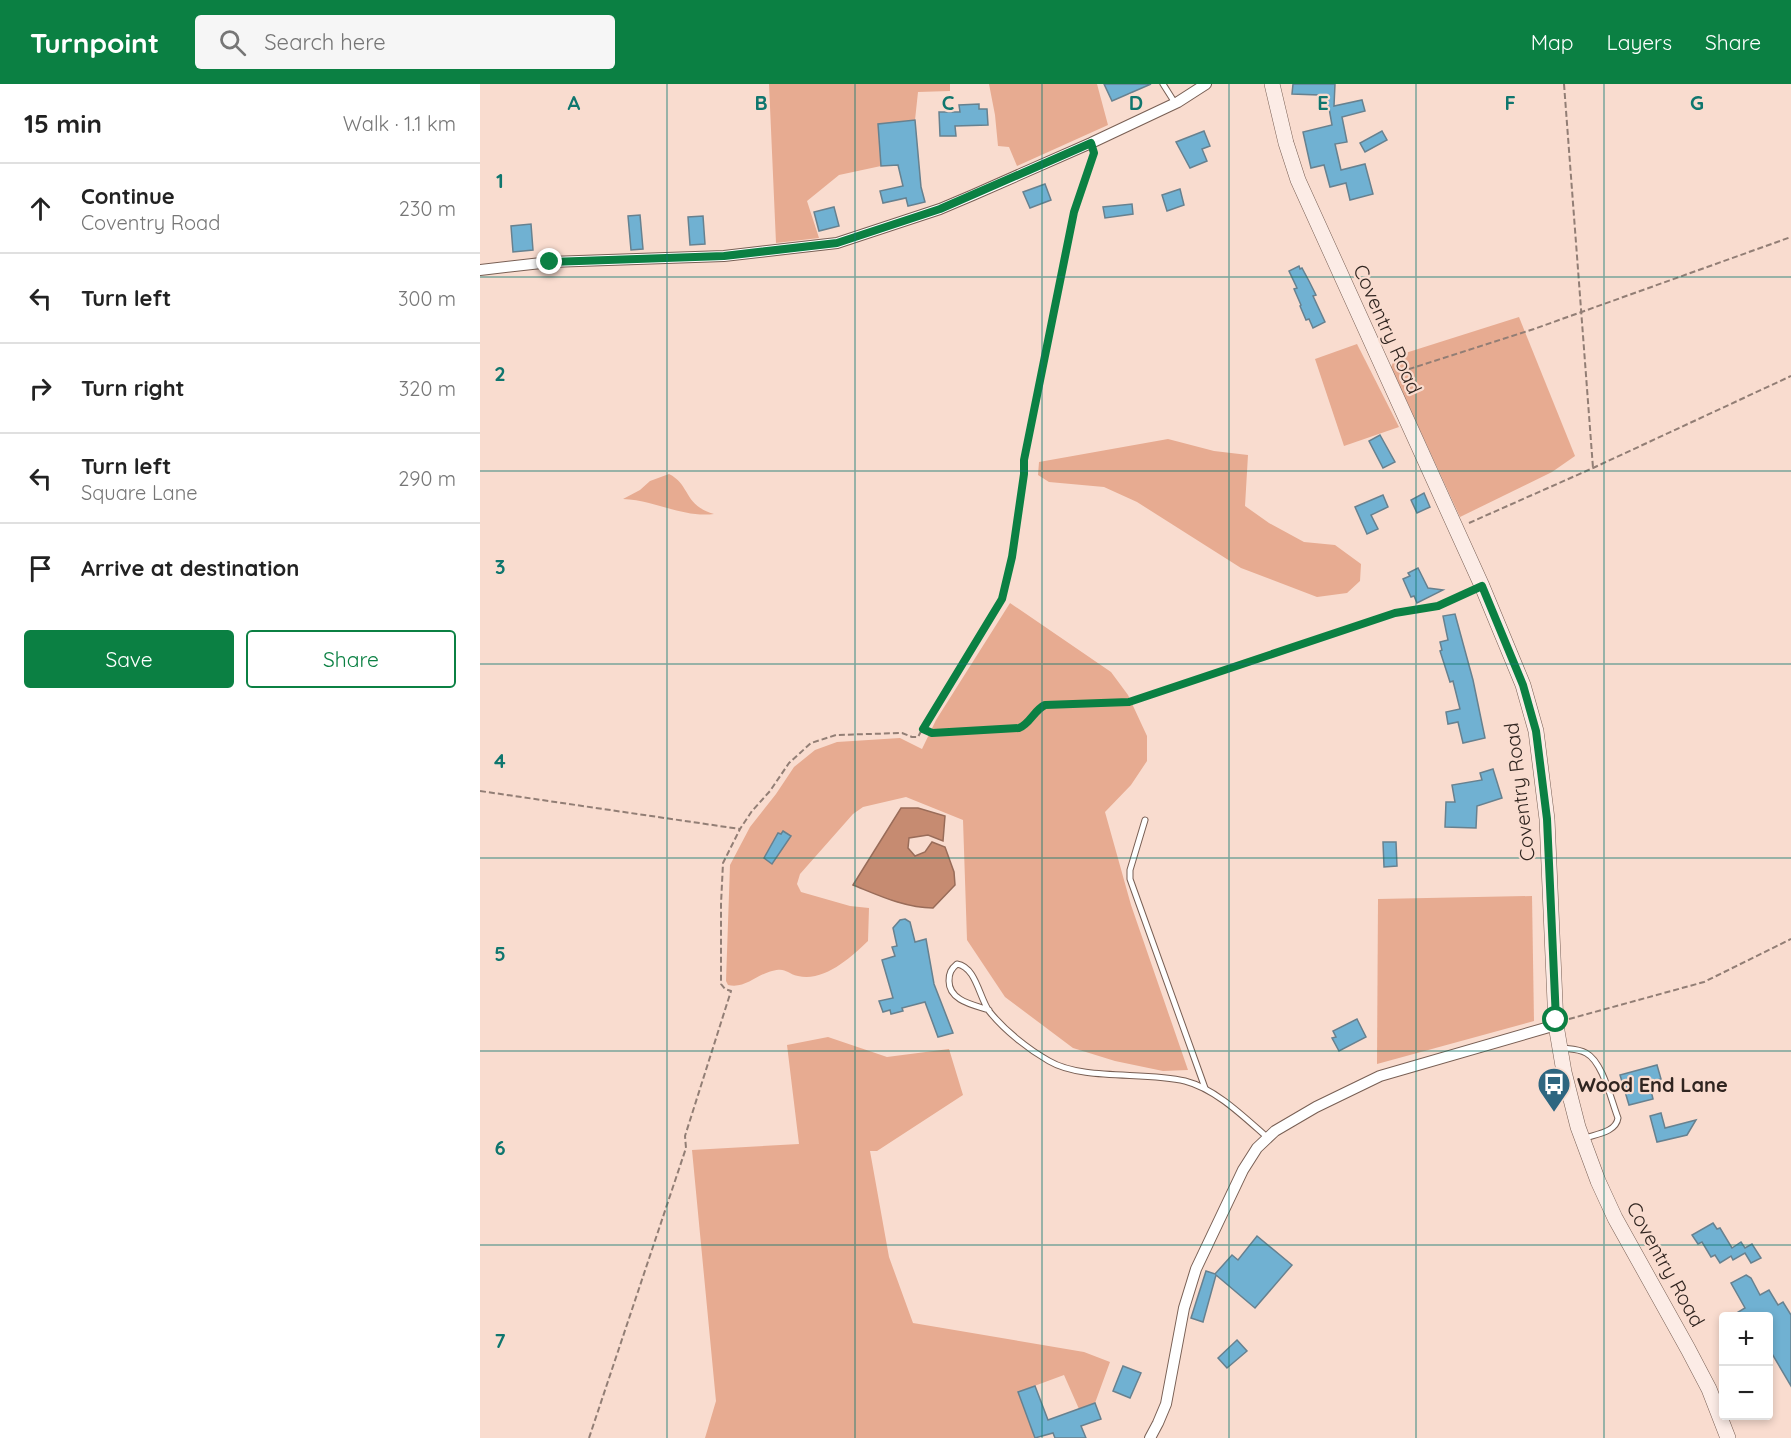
<!DOCTYPE html>
<html lang="en">
<head>
<meta charset="utf-8">
<style>
	body { margin:0; font-family:Quicksand,sans-serif; background:#f6f6f6; color:#222 }
	.controls { position:absolute; right:18px; bottom:18px; display:grid; overflow:hidden; border-radius:6px; box-shadow:0 3px 9px #0003 }
	.controls button { width:54px; height:54px; display:grid; place-items:center; padding:0; border:0; border-bottom:2px solid #e0e0e0; background:#fff; color:#222; font:30px sans-serif }
	.stop { position:absolute; width:18px; height:18px; margin:-14px; border:4px solid #0b8043; border-radius:50%; background:#fff }
	.stop.end { background:#0b8043; border-color:#fff; box-shadow:0 2px 6px #0008 }
	.list { margin:0; padding:0; list-style:none }
	h2 { display:flex; justify-content:space-between; align-items:center; height:78px; margin:0; padding:0 24px; font-size:26px }
	h2 small { font-size:20px; font-weight:400; color:#767676 }
	.list li { display:grid; grid-template-columns:39px 1fr auto; gap:18px; align-items:center; box-sizing:border-box; height:90px; padding:0 24px; border-top:2px solid #e0e0e0 }
	.list b { display:block; font-size:22px; white-space:nowrap }
	.list p { margin:0; font-size:20px; white-space:nowrap; color:#767676 }
	.list em { font-size:20px; font-style:normal; color:#767676 }
	.actions { display:flex; gap:12px; padding:18px 24px }
	.actions a { flex:1; padding:14px 0; border:2px solid #0b8043; border-radius:6px; text-align:center; font-size:21px; color:#0b8043 }
	.actions .main { background:#0b8043; color:#fff }
	.icon { flex:none; width:33px; height:33px; fill:none; stroke:currentColor; stroke-width:2; stroke-linecap:round; stroke-linejoin:round }
	.map { position:relative; flex:none; width:1311px; height:1354px; overflow:hidden }
	header { display:flex; align-items:center; gap:36px; box-sizing:border-box; height:84px; padding:0 30px; background:#0b8043; color:#fff }
	header strong { font-size:28px }
	nav { display:flex; gap:33px; margin-inline-start:auto; font-size:21px }
	.search { width:420px; height:54px; background:#f6f6f6; display:flex; align-items:center; gap:15px; box-sizing:border-box; padding:0 21px; border-radius:6px; color:#767676; font-size:22px }
	main { display:flex }
	aside { flex:1; background:#fff }
	.map>svg:first-child { display:block }
	.green { fill:#e7ab91 }
	.water { fill:#c68b71; stroke:#996c59; stroke-width:1.5 }
	.building { fill:#70b1d2; stroke:#67818f; stroke-width:1.5 }
	.lines { fill:none; stroke-linecap:round; stroke-linejoin:round }
	.lane-casing { stroke:#785f54; stroke-width:7 }
	.street-casing { stroke:#785f54; stroke-width:12 }
	.secondary-casing { stroke:#785f54; stroke-width:16 }
	.path { stroke:#927e75; stroke-width:2; stroke-dasharray:6 3; stroke-linecap:butt }
	.lane { stroke:#fff; stroke-width:5 }
	.street { stroke:#fff; stroke-width:10 }
	.secondary { stroke:#fcece6; stroke-width:15 }
	.route { stroke:#0b8043; stroke-width:8 }
	.grid { fill:none; stroke:#0f766e; stroke-width:1.5; stroke-opacity:0.55 }
	.labels { text-anchor:middle; dominant-baseline:central; stroke-width:4.5; stroke-linejoin:round; paint-order:stroke }
	.street-label { font-size:20px; fill:#302520; stroke:#f9dccf }
	.poi-label { font-size:20px; font-weight:bold; fill:#302520; stroke:#f9dccf; text-anchor:start }
	.grid-label { font-size:20px; text-anchor:middle; font-weight:bold; fill:#0f766e; stroke:#f9dccf; stroke-width:4.5; stroke-linejoin:round; paint-order:stroke }
</style>
</head>
<body>
<header>
<strong>Turnpoint</strong>
<div class="search"><svg class="icon" aria-label="search" viewBox="0 0 24 24"><circle cx="10" cy="10" r="6"/><path d="M15 15l6 6"/></svg>Search here</div>
<nav><a>Map</a><a>Layers</a><a>Share</a></nav>
</header>
<main>
<aside>
<h2>15 min<small>Walk · 1.1 km</small></h2>
<ul class="list">
<li><svg class="icon" aria-label="ahead" viewBox="0 0 24 24"><path d="M12 20V5M6 11l6-6 6 6"/></svg><div><b>Continue</b><p>Coventry Road</p></div><em>230 m</em></li>
<li><svg class="icon" aria-label="left" viewBox="0 0 24 24"><path d="M17 20v-9H6M10 6l-5 5 5 5"/></svg><div><b>Turn left</b></div><em>300 m</em></li>
<li><svg class="icon" aria-label="right" viewBox="0 0 24 24"><path d="M7 20v-9h11M14 6l5 5-5 5"/></svg><div><b>Turn right</b></div><em>320 m</em></li>
<li><svg class="icon" aria-label="left" viewBox="0 0 24 24"><path d="M17 20v-9H6M10 6l-5 5 5 5"/></svg><div><b>Turn left</b><p>Square Lane</p></div><em>290 m</em></li>
<li><svg class="icon" aria-label="arrive" viewBox="0 0 24 24"><path d="M6 21V4h12l-3 4 3 4H6"/></svg><div><b>Arrive at destination</b></div></li>
</ul>
<div class="actions"><a class="main">Save</a><a>Share</a></div>
</aside>
<div class="map">
<svg width="1311" height="1354" viewBox="0 0 1311 1354">
	<rect width="100%" height="100%" fill="#f9dccf"/>
	<g class="green">
		<polygon points="289,0 470,0 470,7 438,8 435,36 398,40 401,82 359,91 327,117 339,154 296,159"/>
		<polygon points="509,0 617,0 628,41 537,82 529,63 518,62 515,31"/>
		<polygon points="1039,233 1095,372 1072,388 980,433 911,283 916,272"/>
		<polygon points="877,260 919,343 864,362 835,275"/>
		<polygon points="688,355 734,367 768,371 765,422 789,439 824,458 855,461 881,480 880,497 867,509 837,513 761,484 657,418 624,403 569,398 558,391 559,378"/>
		<path d="M189 390C211 401 203 421 234 430 203 434 174 416 143 415L160 406 170 397Z"/>
		<path d="M530 519 631 588 648 611 667 652V677L651 701 625 728 651 821 708 986 683 987 635 977 593 964 525 913 487 856 483 736 426 713 383 723 373 730 320 790 317 800 321 808 370 822 389 824 388 857C371 873 345 898 318 892 306 889 306 883 292 887 276 891 265 905 248 901L246 897 250 781 270 743 296 710 314 683 335 666 357 658 420 654 442 665 456 636Z"/>
		<polygon points="1052,812 1054,937 897,980 898,815"/>
		<polygon points="348,953 407,973 469,965 483,1011 397,1067 390,1067 409,1173 433,1239 604,1268 630,1278 615,1319 599,1325 584,1291 538,1308 555,1354 225,1354 236,1317 212,1066 319,1060 307,961"/>
	</g>
	<path class="water" d="M421 724H438L465 732 463 757 448 751 429 754 428 764 435 772 445 768 452 758 465 763 474 788 475 801 453 824C425 824 398 811 373 801Z"/>
	<g class="building">
		<polygon points="624,0 671,0 632,17"/>
		<polygon points="813,0 855,0 854,22 882,16 885,27 862,33 867,58 855,60 861,86 885,80 893,110 870,116 866,99 850,103 844,81 831,84 823,48 852,41 849,24 838,24 839,11 812,10"/>
		<polygon points="499,20 499,25 507,25 508,41 475,42 476,52 460,52 459,28 480,28 479,21"/>
		<polygon points="435,36 441,103 445,118 428,122 426,114 403,119 400,107 423,102 418,81 401,82 398,40"/>
		<polygon points="724,47 730,62 722,65 727,77 710,84 696,58"/>
		<polygon points="902,47 907,56 885,68 880,59"/>
		<polygon points="565,100 571,116 550,124 543,108"/>
		<polygon points="700,105 704,121 687,127 682,111"/>
		<polygon points="652,120 653,130 625,134 623,123"/>
		<polygon points="354,123 359,142 339,147 334,128"/>
		<polygon points="160,131 163,165 151,166 148,132"/>
		<polygon points="223,132 225,160 210,161 208,133"/>
		<polygon points="51,140 53,166 33,168 31,142"/>
		<polygon points="819,182 820,185 822,184 829,197 836,211 833,212 845,238 833,244 829,235 826,236 820,222 821,221 814,205 817,204 809,187"/>
		<polygon points="900,351 915,378 903,384 889,357"/>
		<polygon points="944,409 950,423 937,429 931,416"/>
		<polygon points="903,411 908,423 891,431 898,445 887,450 875,423"/>
		<polygon points="938,484 948,504 963,506 937,519 934,512 931,513 923,495 930,492 928,489"/>
		<polygon points="975,530 993,596 1005,654 983,659 978,638 968,640 966,628 980,625 973,597 970,598 960,567 962,566 960,558 968,556 963,532"/>
		<polygon points="1013,685 1022,714 997,722 996,744 965,743 966,718 975,718 972,701 1002,696 1000,689"/>
		<polygon points="303,747 311,752 292,780 284,774 298,749 301,750"/>
		<polygon points="903,758 916,758 917,782 904,783"/>
		<polygon points="425,835 430,838 435,858 446,855 454,900 473,949 458,953 445,918 422,924 423,927 411,930 410,926 403,928 399,917 413,914 402,876 415,872 412,863 417,862 413,844 420,836"/>
		<polygon points="877,935 886,953 859,967 852,954 856,953 853,947"/>
		<polygon points="1177,981 1181,995 1169,998 1173,1015 1149,1021 1140,991"/>
		<polygon points="1181,1029 1185,1044 1216,1036 1207,1051 1177,1058 1170,1032"/>
		<polygon points="1233,1139 1237,1145 1240,1144 1252,1164 1261,1158 1265,1164 1272,1160 1281,1174 1271,1179 1265,1169 1253,1176 1251,1172 1240,1179 1235,1171 1231,1173 1222,1158 1218,1160 1212,1151"/>
		<polygon points="777,1152 812,1181 775,1224 736,1191 723,1238 711,1234 726,1187 735,1190 752,1171 758,1176"/>
		<polygon points="1266,1191 1271,1194 1280,1211 1289,1206 1298,1221 1303,1218 1311,1231 1311,1302 1288,1263 1288,1233 1250,1233 1265,1224 1251,1199"/>
		<polygon points="757,1256 767,1267 747,1284 738,1274"/>
		<polygon points="643,1282 661,1289 650,1314 633,1307"/>
		<polygon points="555,1302 568,1336 615,1319 621,1335 601,1342 606,1354 575,1354 573,1349 555,1354 538,1308"/>
	</g>
	<g class="lines">
		<g class="lane-casing">
			<g id="lane">
				<polyline points="683,0 695,19"/>
				<polyline points="665,736 650,786 650,795 725,1004"/>
				<path d="M509 926C494 921 469 917 469 897 469 889 471 885 477 880 496 883 499 913 509 927 524 946 548 965 569 977 603 997 666 987 705 997 736 1005 764 1033 788 1054"/>
				<path d="M1082 964C1090 965 1099 965 1106 969 1123 978 1131 1016 1138 1034 1136 1048 1117 1050 1105 1054"/>
			</g>
		</g>
		<g class="street-casing">
			<g id="street">
				<polyline points="0,186 70,178 244,172 357,159 460,125 493,111 611,59 698,18 726,0"/>
				<polyline points="670,1354 678,1339 686,1320 704,1224 716,1185 763,1086 777,1064 795,1047 836,1023 900,992 1076,941"/>
			</g>
		</g>
		<g class="secondary-casing">
			<polyline id="secondary" points="792,0 806,59 818,96 1002,502 1043,601 1056,647 1067,735 1076,941 1084,988 1098,1043 1118,1097 1135,1134 1208,1265 1229,1305 1248,1354"/>
		</g>
		<g class="path">
			<polyline points="1084,0 1113,384"/>
			<polyline points="920,288 1054,245 1311,153"/>
			<polyline points="989,439 1113,384 1311,292"/>
			<path d="M443 645 452 649 539 644C550 640 554 626 565 621L649 618 915 529 958 522 991 509"/>
			<polyline points="0,707 260,745"/>
			<polyline points="1089,935 1224,898 1311,855"/>
			<polyline points="109,1354 206,1064 205,1052 251,907 245,905 241,900 241,820 243,779 260,745 272,727 290,707 309,679 331,659 356,651 422,649 432,653 438,653 449,632 512,534 522,515 533,473 544,390 544,376 594,128 613,71"/>
		</g>
		<use href="#lane" class="lane"/>
		<use href="#street" class="street"/>
		<use href="#secondary" class="secondary"/>
	</g>
	<g class="lines">
		<path class="route" d="M70 178 244 172 357 159 460 125 611 59 614 69 594 128 544 376V390L532 473 522 515 443 645 452 649 539 644C550 640 554 626 565 621L649 618 915 529 958 522 1002 502 1043 601 1056 647 1067 735 1076 936"/>
	</g>
	<path class="grid" d="M187 0V1354M375 0V1354M562 0V1354M749 0V1354M936 0V1354M1124 0V1354M0 193H1311M0 387H1311M0 580H1311M0 774H1311M0 967H1311M0 1161H1311"/>
	<defs>
		<g id="bus-pin" transform="scale(1.725)"><path d="M0 17L-7.5 6A9.5 9.5 0 1 1 7.5 6Z" fill="#2e6680" stroke="#f9dccf"/><path d="M-5-6H5V4H4V6H2V4H-2V6H-4V4H-5ZM-3.5-4V0h7V-4ZM-3.5 1.2v1.5H-2V1.2ZM2 1.2v1.5H3.5V1.2Z" fill="#fff"/></g>
	</defs>
	<g fill-rule="evenodd">
		<use href="#bus-pin" x="1074" y="1000"/>
	</g>
	<g class="labels">
		<g class="street-label">
			<text transform="translate(908 245) rotate(66)">Coventry Road</text>
			<text transform="translate(1039 708) rotate(-97)">Coventry Road</text>
			<text transform="translate(1186 1180) rotate(61)">Coventry Road</text>
		</g>
		<g class="poi-label">
			<text x="1097" y="1000">Wood End Lane</text>
		</g>
	</g>
	<g class="grid-label">
		<text x="94" y="26">A</text>
		<text x="281" y="26">B</text>
		<text x="468" y="26">C</text>
		<text x="656" y="26">D</text>
		<text x="843" y="26">E</text>
		<text x="1030" y="26">F</text>
		<text x="1217" y="26">G</text>
		<text x="20" y="104">1</text>
		<text x="20" y="297">2</text>
		<text x="20" y="490">3</text>
		<text x="20" y="684">4</text>
		<text x="20" y="877">5</text>
		<text x="20" y="1071">6</text>
		<text x="20" y="1264">7</text>
	</g>
</svg>
<div class="controls">
<button>+</button>
<button>−</button>
</div>
<div class="stop" style="left:1076px;top:936px"></div>
<div class="stop end" style="left:70px;top:178px"></div>
</div>
</main>
</body>
</html>
